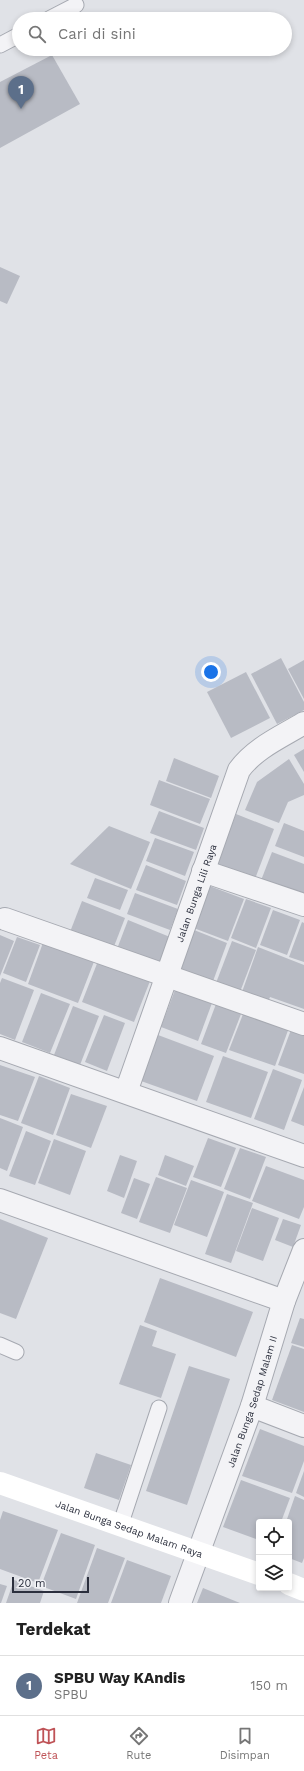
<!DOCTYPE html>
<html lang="id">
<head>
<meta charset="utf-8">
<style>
	body { margin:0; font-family:"Work Sans",sans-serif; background:#f6f6f6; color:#222 }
	.controls { position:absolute; right:12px; bottom:12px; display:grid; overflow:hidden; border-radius:4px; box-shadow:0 2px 6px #0003 }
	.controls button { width:36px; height:36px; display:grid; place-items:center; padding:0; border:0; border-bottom:1px solid #e0e0e0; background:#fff; color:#222; font:20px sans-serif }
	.scale { position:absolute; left:12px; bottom:10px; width:77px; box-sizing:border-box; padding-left:4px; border:2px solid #2b2f3d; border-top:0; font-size:11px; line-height:14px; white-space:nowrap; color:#2b2f3d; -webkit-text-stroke:3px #f0f1f5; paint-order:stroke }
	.you { position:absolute; left:211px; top:672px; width:14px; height:14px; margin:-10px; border:3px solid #fff; border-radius:50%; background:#1a73e8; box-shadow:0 0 0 6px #1a73e833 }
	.badge { display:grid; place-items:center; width:26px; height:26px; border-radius:50%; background:#bf5357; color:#fff; font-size:13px; font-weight:700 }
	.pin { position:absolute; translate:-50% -33px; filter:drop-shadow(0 1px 2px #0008) }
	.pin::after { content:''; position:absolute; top:21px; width:14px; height:12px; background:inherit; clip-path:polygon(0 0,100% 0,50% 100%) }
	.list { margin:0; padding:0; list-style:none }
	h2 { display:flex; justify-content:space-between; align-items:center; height:52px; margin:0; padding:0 16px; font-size:17px }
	h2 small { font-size:13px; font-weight:400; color:#767676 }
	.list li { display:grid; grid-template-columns:26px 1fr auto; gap:12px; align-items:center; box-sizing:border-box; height:60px; padding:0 16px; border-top:1px solid #e0e0e0 }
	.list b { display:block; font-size:15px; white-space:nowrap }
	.list p { margin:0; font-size:13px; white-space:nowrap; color:#767676 }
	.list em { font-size:13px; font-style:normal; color:#767676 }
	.icon { flex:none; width:22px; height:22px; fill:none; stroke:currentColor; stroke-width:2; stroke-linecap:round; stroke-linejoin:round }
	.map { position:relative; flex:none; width:304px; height:1603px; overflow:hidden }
	.search { position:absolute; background:#fff; box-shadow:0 2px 6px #0003; left:12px; right:12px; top:12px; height:44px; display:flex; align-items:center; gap:10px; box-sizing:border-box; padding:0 14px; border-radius:22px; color:#767676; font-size:15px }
	.sheet { height:112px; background:#fff }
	nav { display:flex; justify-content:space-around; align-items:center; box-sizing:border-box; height:56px; border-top:1px solid #e0e0e0; background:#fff; font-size:11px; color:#767676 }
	nav a { display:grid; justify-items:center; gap:2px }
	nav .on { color:#bf5357 }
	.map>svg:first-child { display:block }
	.building { fill:#b8bbc4 }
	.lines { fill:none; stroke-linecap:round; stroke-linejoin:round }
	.lane-casing { stroke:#a6a9b1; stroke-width:17 }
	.street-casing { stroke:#a6a9b1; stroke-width:24 }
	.lane { stroke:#f3f3f6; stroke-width:15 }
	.street { stroke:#f3f3f6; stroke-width:22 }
	.secondary { stroke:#fff; stroke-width:22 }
	.labels { text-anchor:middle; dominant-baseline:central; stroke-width:3; stroke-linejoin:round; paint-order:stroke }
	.street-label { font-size:10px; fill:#2b2f3d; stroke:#f0f1f5 }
</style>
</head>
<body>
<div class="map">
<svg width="304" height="1603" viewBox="0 0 304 1603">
	<rect width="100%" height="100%" fill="#e0e2e7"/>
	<g class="building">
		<polygon points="52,55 80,104 0,148 0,82"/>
		<polygon points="0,267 20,276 7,304 0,301"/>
		<polygon points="281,658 304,702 304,710 277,724 251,674"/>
		<polygon points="304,660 304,699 288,669"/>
		<polygon points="246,672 270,718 231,738 207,692"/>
		<polygon points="304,749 304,772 294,755"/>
		<polygon points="174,758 219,776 211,798 166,781"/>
		<polygon points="289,759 304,784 304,795 288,802 279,823 245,810 257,782"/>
		<polygon points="159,780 210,799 200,824 150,805"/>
		<polygon points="159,811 204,828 196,850 150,833"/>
		<polygon points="236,814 274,829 253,884 215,869"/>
		<polygon points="284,823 304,831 304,857 275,846"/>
		<polygon points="109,826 150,842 131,889 70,864"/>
		<polygon points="155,838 194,852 185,876 146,861"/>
		<polygon points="272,852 304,864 304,894 260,883"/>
		<polygon points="146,865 186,881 177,905 136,890"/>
		<polygon points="95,878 128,890 120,910 87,898"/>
		<polygon points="207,885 244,899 228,941 191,927"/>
		<polygon points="135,893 178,909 170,930 127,914"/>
		<polygon points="246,899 271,908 256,948 231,938"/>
		<polygon points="82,901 125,918 113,949 70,932"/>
		<polygon points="273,910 300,920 287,955 260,945"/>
		<polygon points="128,920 170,937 159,965 117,949"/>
		<polygon points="302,922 304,923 304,962 289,957"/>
		<polygon points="194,930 227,943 212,984 179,971"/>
		<polygon points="0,935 14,941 0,976"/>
		<polygon points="17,937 40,945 26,982 3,973"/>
		<polygon points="44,940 95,959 78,1003 28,984"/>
		<polygon points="232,941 256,950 240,992 216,983"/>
		<polygon points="258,947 304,965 304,1009 270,997 268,1002 242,992"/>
		<polygon points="98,961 150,981 134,1022 82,1002"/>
		<polygon points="2,978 34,990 15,1040 0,1034 0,983"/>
		<polygon points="175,990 212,1003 198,1041 161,1027"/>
		<polygon points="41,993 70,1004 50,1053 22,1042"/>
		<polygon points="216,1004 241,1014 226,1053 201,1044"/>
		<polygon points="73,1006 99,1016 80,1065 54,1055"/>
		<polygon points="245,1009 290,1025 275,1066 229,1050"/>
		<polygon points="104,1015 125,1023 107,1071 85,1062"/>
		<polygon points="292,1027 304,1031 304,1074 278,1065"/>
		<polygon points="158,1035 214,1056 197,1101 141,1081"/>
		<polygon points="223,1056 268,1072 251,1118 206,1102"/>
		<polygon points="0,1065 35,1077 18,1121 0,1115"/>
		<polygon points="273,1069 302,1080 284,1130 254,1119"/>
		<polygon points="39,1076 70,1088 53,1135 21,1123"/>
		<polygon points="304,1087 304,1126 291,1121"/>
		<polygon points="71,1094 107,1106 91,1148 56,1135"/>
		<polygon points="0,1118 23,1127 7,1171 0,1168"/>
		<polygon points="26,1131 51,1141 35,1185 9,1176"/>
		<polygon points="208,1138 236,1148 221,1187 193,1177"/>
		<polygon points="54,1139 86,1151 70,1195 38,1183"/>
		<polygon points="240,1148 266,1157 250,1199 224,1189"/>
		<polygon points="120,1155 137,1161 124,1198 107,1191"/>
		<polygon points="165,1155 194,1166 186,1186 158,1175"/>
		<polygon points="266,1166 304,1180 304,1207 299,1219 252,1201"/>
		<polygon points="156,1177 187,1188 170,1233 139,1222"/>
		<polygon points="134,1178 150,1184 137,1219 121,1213"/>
		<polygon points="191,1180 224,1192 207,1237 174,1225"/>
		<polygon points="227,1194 253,1203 231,1263 205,1254"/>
		<polygon points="252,1208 279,1218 263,1261 236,1251"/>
		<polygon points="0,1219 48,1238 16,1319 0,1313"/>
		<polygon points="283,1219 301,1225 293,1247 275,1240"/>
		<polygon points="160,1278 253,1312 236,1357 144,1322"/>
		<polygon points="300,1318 304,1319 304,1347 291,1343"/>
		<polygon points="140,1325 157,1331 152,1346 176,1354 161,1398 119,1384"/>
		<polygon points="292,1345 304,1349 304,1412 272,1400"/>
		<polygon points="189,1366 230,1379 187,1505 146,1491"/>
		<polygon points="260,1429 304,1446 304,1461 292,1493 242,1476"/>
		<polygon points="96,1453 131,1465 119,1500 84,1488"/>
		<polygon points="304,1471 304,1497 296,1493"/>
		<polygon points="241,1480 290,1498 281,1522 259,1522 259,1540 223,1527"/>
		<polygon points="295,1496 304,1500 304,1558 302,1563 289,1558 289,1522 286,1522"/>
		<polygon points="3,1511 58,1530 38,1583 0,1569 0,1520"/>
		<polygon points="61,1533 95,1545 76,1599 41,1586"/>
		<polygon points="97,1548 125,1558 108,1603 77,1603"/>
		<polygon points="127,1560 171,1576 161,1603 111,1603"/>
		<polygon points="14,1580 44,1591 40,1603 6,1603"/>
		<polygon points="0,1584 7,1586 1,1603 0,1603"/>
		<polygon points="203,1588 240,1603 197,1603"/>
	</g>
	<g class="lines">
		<g class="lane-casing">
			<g id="lane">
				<polyline points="49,19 76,5"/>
				<polyline points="0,45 19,35"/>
				<polyline points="0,1345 16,1352"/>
				<polyline points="120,1526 159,1408"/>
			</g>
		</g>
		<g class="street-casing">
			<g id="street">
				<polyline points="203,871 304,905"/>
				<polyline points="5,919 304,1024"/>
				<polyline points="0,1048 304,1156"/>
				<path id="s1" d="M126 1092 239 770C255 748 281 737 304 723"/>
				<polyline points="0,1200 284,1301"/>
				<polyline points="252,1406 304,1426"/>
				<path id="s2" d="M180 1603 252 1406 284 1301 304 1250"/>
			</g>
		</g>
		<use href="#lane" class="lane"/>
		<use href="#street" class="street"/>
		<g class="secondary">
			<path id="s3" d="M0 1483 259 1574"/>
			<polyline points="289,1584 304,1590"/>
		</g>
	</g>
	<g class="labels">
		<g class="street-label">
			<text stroke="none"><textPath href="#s1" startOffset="211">Jalan Bunga Lili Raya</textPath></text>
			<text stroke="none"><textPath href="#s2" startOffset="214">Jalan Bunga Sedap Malam II</textPath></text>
			<text stroke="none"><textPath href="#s3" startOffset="137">Jalan Bunga Sedap Malam Raya</textPath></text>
		</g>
	</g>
</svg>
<div class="controls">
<button><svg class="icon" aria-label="locate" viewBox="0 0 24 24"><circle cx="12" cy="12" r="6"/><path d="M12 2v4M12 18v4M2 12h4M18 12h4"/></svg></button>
<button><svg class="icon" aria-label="layers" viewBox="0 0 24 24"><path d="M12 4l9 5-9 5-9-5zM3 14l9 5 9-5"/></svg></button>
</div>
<div class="scale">20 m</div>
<div class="you"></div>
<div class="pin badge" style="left:21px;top:109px;background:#5c6f8a">1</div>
<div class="search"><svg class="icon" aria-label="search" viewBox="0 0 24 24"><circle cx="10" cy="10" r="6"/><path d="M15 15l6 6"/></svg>Cari di sini</div>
</div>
<section class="sheet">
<h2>Terdekat<small></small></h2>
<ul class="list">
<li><span class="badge" style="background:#5c6f8a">1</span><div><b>SPBU Way KAndis</b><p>SPBU</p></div><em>150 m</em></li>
</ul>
</section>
<nav>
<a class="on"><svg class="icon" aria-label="map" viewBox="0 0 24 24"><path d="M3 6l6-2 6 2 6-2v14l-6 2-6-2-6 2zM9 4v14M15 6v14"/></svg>Peta</a>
<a><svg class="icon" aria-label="directions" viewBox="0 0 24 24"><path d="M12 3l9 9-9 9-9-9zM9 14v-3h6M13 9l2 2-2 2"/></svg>Rute</a>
<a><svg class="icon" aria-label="saved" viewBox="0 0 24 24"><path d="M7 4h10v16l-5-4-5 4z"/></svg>Disimpan</a>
</nav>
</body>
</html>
